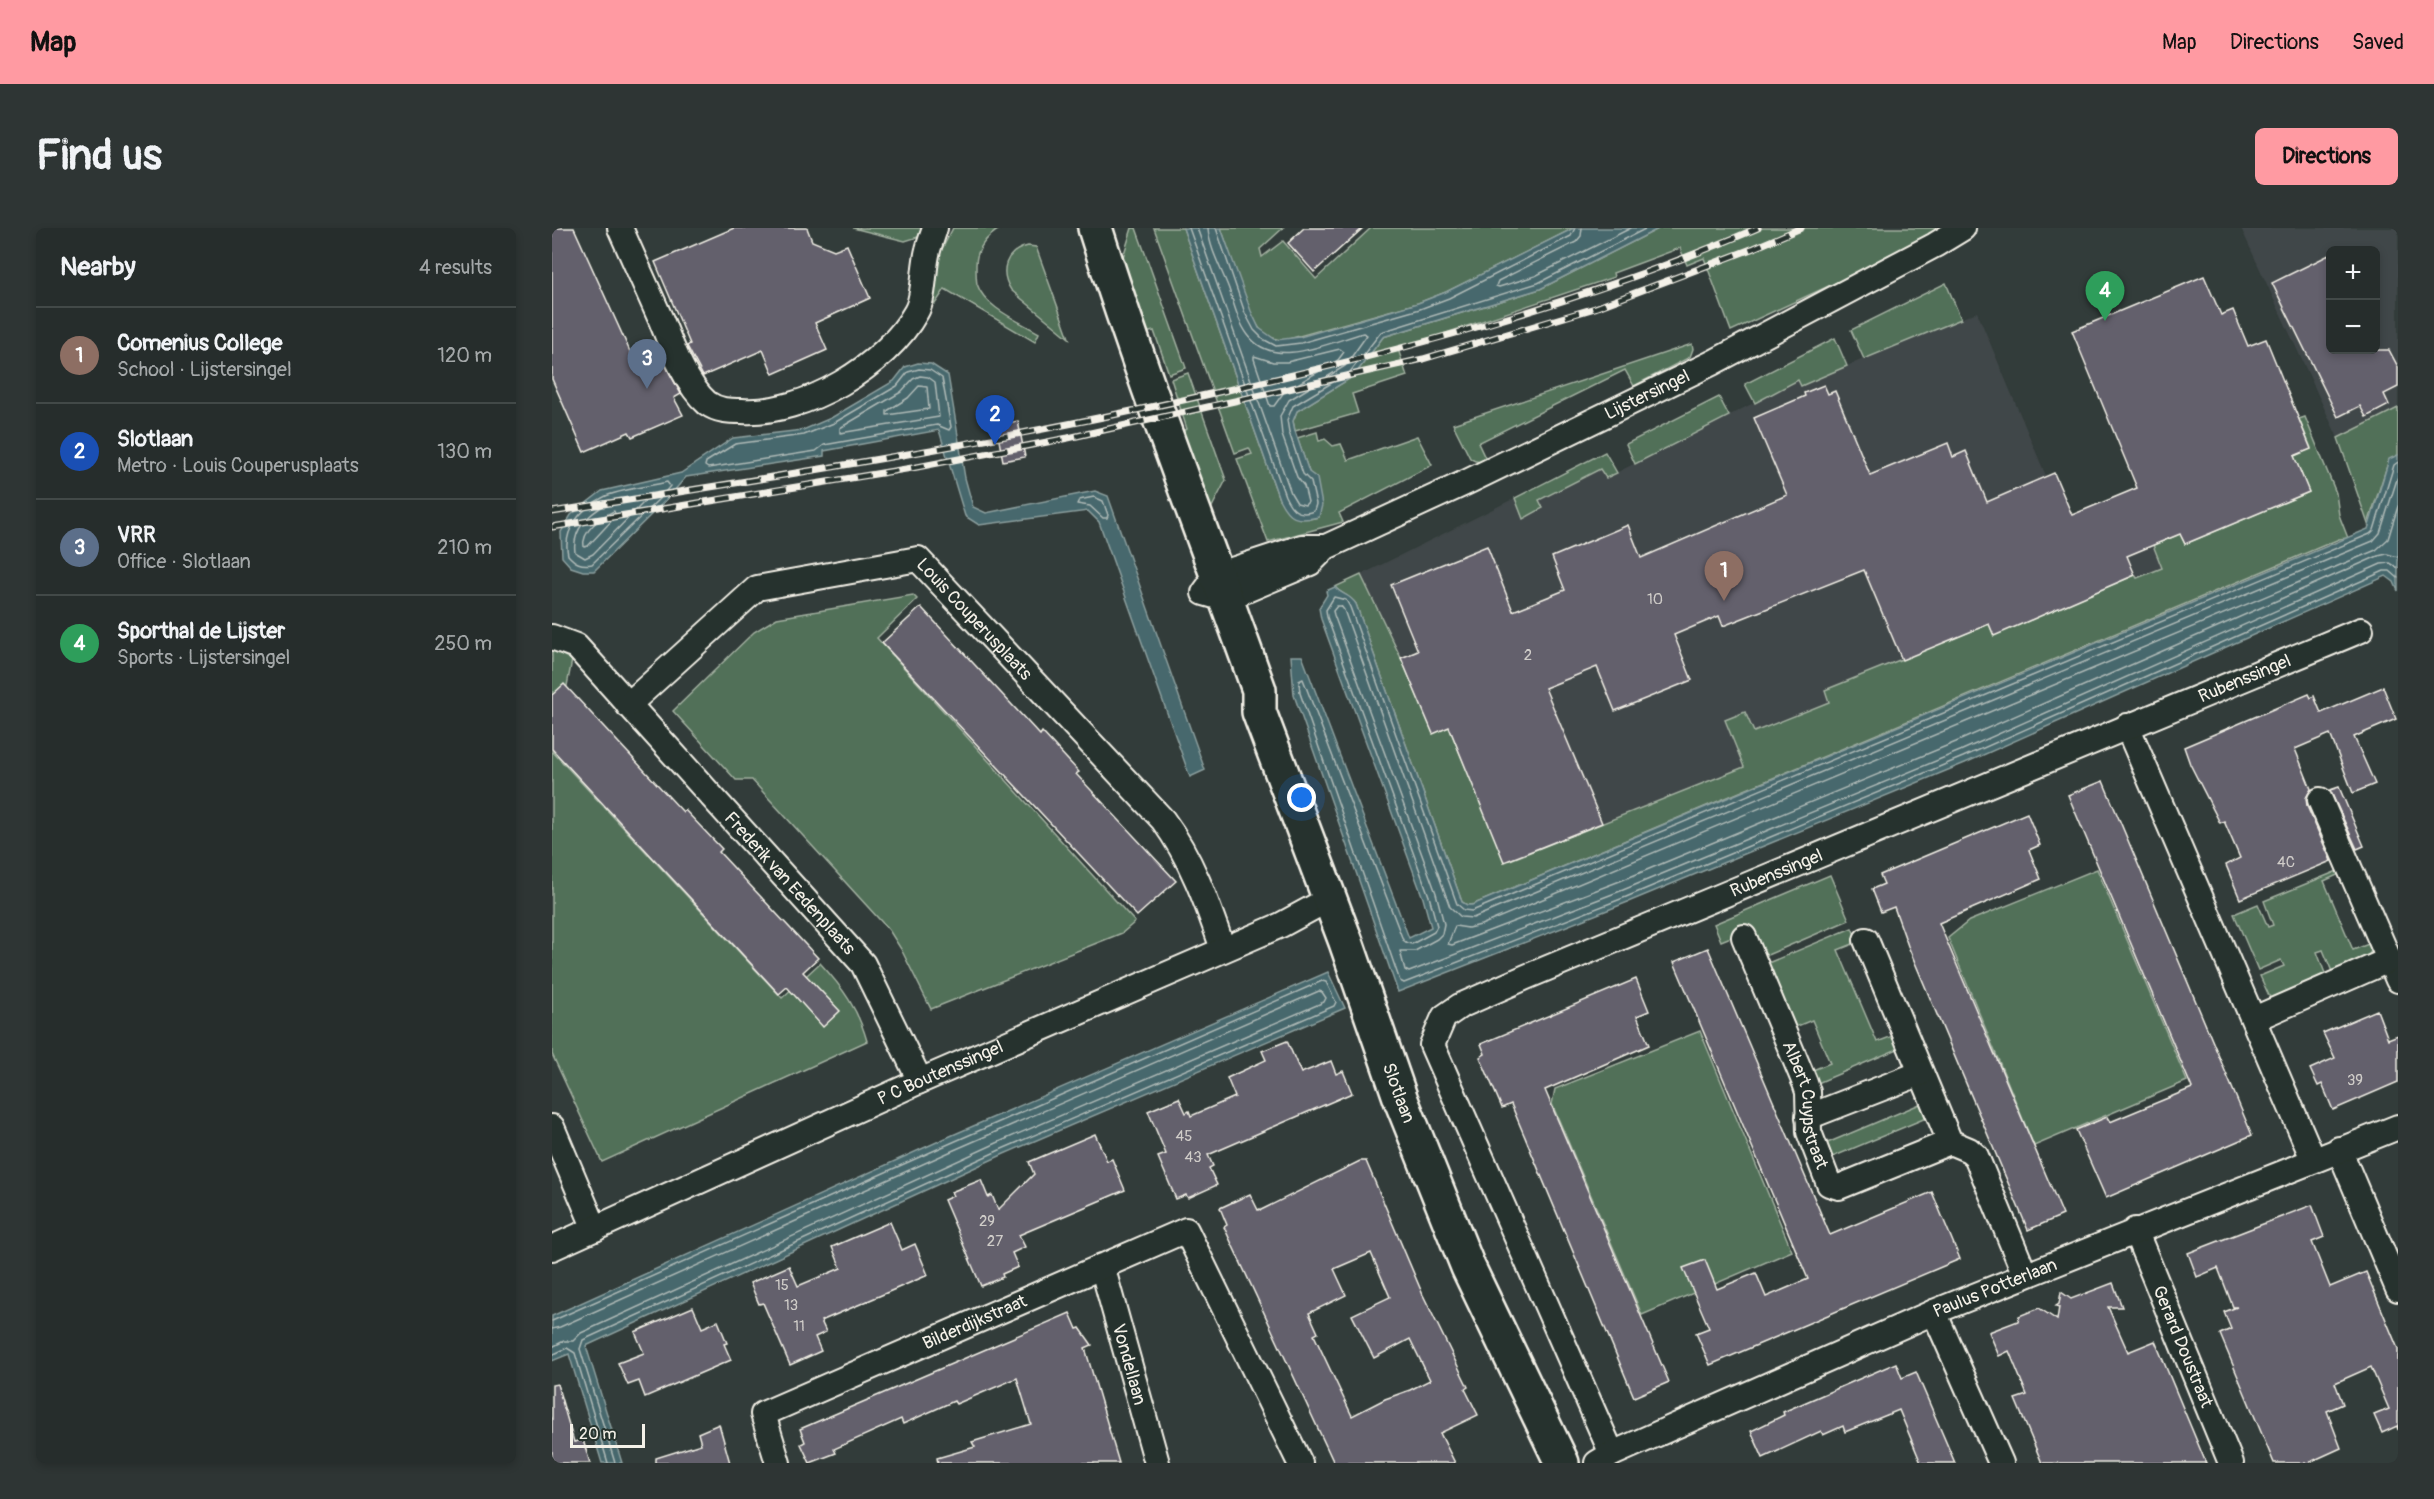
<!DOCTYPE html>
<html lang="en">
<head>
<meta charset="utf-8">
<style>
	body { margin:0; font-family:Pangolin,sans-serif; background:#2e3534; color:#f1f3f6 }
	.controls { position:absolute; right:18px; top:18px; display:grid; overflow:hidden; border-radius:9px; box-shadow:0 3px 9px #0003 }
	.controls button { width:54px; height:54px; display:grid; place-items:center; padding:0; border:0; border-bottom:2px solid #424948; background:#262d2c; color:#f1f3f6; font:30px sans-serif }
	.scale { position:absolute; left:18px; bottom:15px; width:75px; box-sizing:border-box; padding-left:6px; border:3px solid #f4f1e8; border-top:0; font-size:16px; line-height:21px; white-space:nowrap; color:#f4f1e8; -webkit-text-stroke:4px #26332d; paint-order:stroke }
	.you { position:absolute; left:750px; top:570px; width:21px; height:21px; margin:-15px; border:4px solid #fff; border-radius:50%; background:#1a73e8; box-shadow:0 0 0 9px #1a73e833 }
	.badge { display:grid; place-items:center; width:39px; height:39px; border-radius:50%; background:#ff9aa2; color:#fff; font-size:20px; font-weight:700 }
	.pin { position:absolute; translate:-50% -50px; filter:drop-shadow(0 2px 3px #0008) }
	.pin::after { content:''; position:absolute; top:32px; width:21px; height:18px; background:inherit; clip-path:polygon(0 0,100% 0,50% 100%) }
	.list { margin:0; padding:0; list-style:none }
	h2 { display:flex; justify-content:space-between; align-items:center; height:78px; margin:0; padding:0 24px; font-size:26px }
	h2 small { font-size:20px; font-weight:400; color:#a4a8a9 }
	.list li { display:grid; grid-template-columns:39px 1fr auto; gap:18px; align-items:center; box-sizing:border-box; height:96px; padding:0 24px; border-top:2px solid #424948 }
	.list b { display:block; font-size:22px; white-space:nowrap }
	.list p { margin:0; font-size:20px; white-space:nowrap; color:#a4a8a9 }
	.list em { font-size:20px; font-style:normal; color:#a4a8a9 }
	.map { position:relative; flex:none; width:1846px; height:1235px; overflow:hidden; border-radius:9px }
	header { display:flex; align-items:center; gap:36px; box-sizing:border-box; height:84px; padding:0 30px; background:#ff9aa2; color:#111 }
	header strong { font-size:28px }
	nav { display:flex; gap:33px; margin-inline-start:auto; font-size:21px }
	.intro { display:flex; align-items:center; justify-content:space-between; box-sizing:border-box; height:144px; padding:0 36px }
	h1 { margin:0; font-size:42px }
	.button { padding:15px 27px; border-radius:9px; background:#ff9aa2; color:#111; font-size:21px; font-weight:700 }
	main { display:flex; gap:36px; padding:0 36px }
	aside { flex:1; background:#262d2c; border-radius:9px; box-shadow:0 3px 9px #0003 }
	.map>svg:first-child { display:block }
	.built { fill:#414749; fill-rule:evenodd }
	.green { fill:#517059; stroke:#a2b0a0; stroke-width:1.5 }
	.water { fill:#47686d; stroke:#8c9f9e; stroke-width:1.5 }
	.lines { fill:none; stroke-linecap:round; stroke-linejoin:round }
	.shore { stroke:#afbab7; stroke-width:1.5 }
	.building { fill:#63606c; stroke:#f4f1e8; stroke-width:1.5; fill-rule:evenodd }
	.street-casing { stroke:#f4f1e8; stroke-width:28 }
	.secondary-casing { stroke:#f4f1e8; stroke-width:38 }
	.street { stroke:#26332d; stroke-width:24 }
	.secondary { stroke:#26332d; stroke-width:33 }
	.rail-casing { stroke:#f4f1e8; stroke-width:7 }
	.rail { stroke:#26332d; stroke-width:4.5; stroke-dasharray:14; stroke-linecap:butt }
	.labels { text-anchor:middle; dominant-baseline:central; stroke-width:4.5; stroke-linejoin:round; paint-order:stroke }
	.number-label { font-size:15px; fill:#d0cdc9 }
	.street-label { font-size:18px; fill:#f4f1e8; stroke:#26332d }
</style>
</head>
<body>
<header>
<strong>Map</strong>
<nav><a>Map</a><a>Directions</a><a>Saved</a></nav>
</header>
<div class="intro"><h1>Find us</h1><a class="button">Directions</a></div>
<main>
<aside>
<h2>Nearby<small>4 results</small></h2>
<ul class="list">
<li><span class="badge" style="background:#8d6e63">1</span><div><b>Comenius College</b><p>School · Lijstersingel</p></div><em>120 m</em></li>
<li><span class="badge" style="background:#1a4fb4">2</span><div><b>Slotlaan</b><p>Metro · Louis Couperusplaats</p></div><em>130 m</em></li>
<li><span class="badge" style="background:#5c6f8a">3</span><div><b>VRR</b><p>Office · Slotlaan</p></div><em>210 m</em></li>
<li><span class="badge" style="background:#2e9e5b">4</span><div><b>Sporthal de Lijster</b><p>Sports · Lijstersingel</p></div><em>250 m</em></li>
</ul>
</aside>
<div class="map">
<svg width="1846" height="1235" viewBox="0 0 1846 1235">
	<rect width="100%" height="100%" fill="#323c3a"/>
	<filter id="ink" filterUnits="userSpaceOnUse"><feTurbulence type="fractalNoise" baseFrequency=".0167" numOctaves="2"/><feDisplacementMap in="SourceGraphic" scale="12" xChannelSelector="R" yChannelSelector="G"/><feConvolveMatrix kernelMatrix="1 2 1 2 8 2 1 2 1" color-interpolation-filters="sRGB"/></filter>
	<g filter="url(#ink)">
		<g class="built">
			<path d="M1689 0H1846V180L1786 210ZM1778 22H1824V122H1778Z"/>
			<polygon points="1425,84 1494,248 1502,245 1520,287 1585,260 1601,318 1610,340 1585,350 1583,347 1442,408 1350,432 1274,462 1278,474 1201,504 1193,484 1173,492 1192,539 952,634 881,505 849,430 809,347 963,270 971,291 987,272 1049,241 1054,250 1247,152 1249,157"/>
		</g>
		<g class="green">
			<polygon points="301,0 370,0 366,9 353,13"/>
			<path d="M401 0H449C435 8 424 21 424 37 424 43 424 51 425 56 433 80 467 93 487 105L483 114 393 61 383 76 380 72 388 25Z"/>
			<polygon points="580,0 584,0 634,140 617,146 602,103 585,107 567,42"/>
			<polygon points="602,0 631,0 727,271 758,291 767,289 757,244 745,210 765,204 767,213 773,211 781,218 789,216 796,232 865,208 880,237 787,285 791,294 716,314 685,231 700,226 697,220 683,225"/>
			<path d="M669 0H731L708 21 710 29 731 13 764 51 819 0H1022L894 64 866 75 733 112C723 112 715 109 708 101 694 83 678 24 669 0Z"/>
			<polygon points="1108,0 1396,0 1385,8 1179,103 1152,30 1135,37 1128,20 1061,45 1062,49 846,121 855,148 800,166 806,185 743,203 741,193 745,183 802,148 831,109 988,61"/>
			<path d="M476 18 484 19 517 110 459 62C447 43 453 23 476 18Z"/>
			<polygon points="1394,55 1409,91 1312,131 1299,102"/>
			<polygon points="1283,110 1295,138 1249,158 1246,152 1203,175 1193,156"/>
			<path d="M1140 116 1141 121 1138 129 1082 158 1073 142 926 215 934 232C928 235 923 234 918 230L901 196Z"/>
			<polygon points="636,145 674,252 659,281 650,284 620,206 635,201 619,151"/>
			<polygon points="1167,169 1177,188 1083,236 1074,216"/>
			<polygon points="1846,180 1846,227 1837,232 1816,296 1786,210"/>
			<path d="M1753 189 1784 265 1787 287 1796 310 1787 311 920 677H915L910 674 804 376C797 366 789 367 783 359L809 347 849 430 881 505 897 499 953 634 1192 539 1173 492 1193 484 1202 504 1277 474 1273 462 1437 396 1442 407 1583 347 1585 350 1610 340 1601 317 1628 306 1633 316 1757 264 1742 228 1759 220 1747 191Z"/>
			<polygon points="1053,224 1065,245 1054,250 1048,241 987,272 991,280 971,291 963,270"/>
			<polygon points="361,367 365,371 325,410 583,694 570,705 379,781 349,721 337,702 200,552 184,552 121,483 202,404 225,390"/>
			<polygon points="0,423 3,423 20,432 14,463 0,471"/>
			<path d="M0 523 230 770 268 735C291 760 306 781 315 813L50 934 0 826Z"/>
			<polygon points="1545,641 1635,853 1482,918 1396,710 1417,693"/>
			<polygon points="1788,642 1790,645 1772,653 1801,722 1819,715 1820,721 1815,730 1781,746 1771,722 1765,724 1774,748 1719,772 1708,748 1732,738 1729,732 1706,742 1682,686 1706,676 1716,699 1721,697 1712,673"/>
			<polygon points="1278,647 1297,692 1213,728 1201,700 1169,713 1162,696"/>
			<polygon points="1300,700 1306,714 1286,722 1325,814 1346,806 1348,820 1261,857 1256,844 1278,835 1260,792 1243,799 1216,735"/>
			<polygon points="1148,803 1240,1023 1090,1087 1000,876 1003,861"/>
			<polygon points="1365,857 1385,905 1382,907 1374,890 1278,930 1273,916 1368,876 1361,858"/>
		</g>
		<g class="water">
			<path d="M631 0H669L699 83 707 100 724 112 748 109 866 75 894 64 1022 0H1108L988 61 831 109 802 148 745 183 741 193 743 203 757 244 765 250 770 277 767 289C744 294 737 291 727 271Z"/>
			<polygon points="366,135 379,136 396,147 413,250 421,279 434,285 543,263 556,268 653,542 638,549 547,294 536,283 427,297 413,288 387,202 272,223 272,228 134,249 114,272 42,343 31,343 19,339 10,329 9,304 19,287 50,263 129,245 181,210 251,202 279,190 342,153 353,139"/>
			<path d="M1846 227V363L1842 354 1834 348 1413 535 1076 674 846 764 742 467 739 428H750L857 710 879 699 871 670 769 391 767 380 775 367 774 363 783 359C789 367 797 365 804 376L910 674 915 677H920L1816 301 1837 231Z"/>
			<polygon points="776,744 793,780 452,926 34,1118 70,1235 50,1235 17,1126 0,1133 0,1088 396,909"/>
		</g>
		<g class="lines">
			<g class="shore">
				<path d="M637 0 733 268C739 281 746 289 762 283L764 276 759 254 751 246 737 204 735 192 741 178 798 144 829 104 986 55 1095 0"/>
				<path d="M645 0 739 265 745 275 753 277 756 274 752 258 745 249 730 207 728 188 737 172 793 138 815 107 811 105C778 114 722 143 696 107 686 94 682 76 677 61 670 42 657 20 656 0"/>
				<polyline points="664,0 693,85 702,102 711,111 724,118 749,115 868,81 897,70 1019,8 1023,0"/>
				<polyline points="1030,0 1029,8 1024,14 946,53 944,58 947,59 983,48 1079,0"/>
				<polygon points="788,121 792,124 786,132 732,164 722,178 718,178 702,131 702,128 721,134 735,134"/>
				<polygon points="367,141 378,142 390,150 399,199 397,202 385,197 272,217 264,223 156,240 153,238 154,234 183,216 252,207 282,195 345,158 356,144"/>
				<polygon points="368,148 376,149 383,154 387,189 288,205 288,200 349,164 361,151"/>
				<polygon points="367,158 375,159 377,181 335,187 335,183 356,170"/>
				<polyline points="1846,234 1842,237 1822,302 1818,306 920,683 912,682 905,676 798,379 794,372 782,369 774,382 775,389 877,668 885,698 882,704 860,716 855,715 851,712 751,451 747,453 748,465 848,753 852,755 1074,669 1411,529 1832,343 1838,343 1846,350"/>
				<polyline points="1846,248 1828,305 1821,313 921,690 909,689 898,679 792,382 789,378 785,378 781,383 782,387 884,665 892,696 890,706 885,711 863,723 848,723 853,742 857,744 1071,662 1408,523 1829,336 1838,335 1846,340"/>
				<path d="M115 254 118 258 110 268 40 336C29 338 23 335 16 327 10 301 30 280 52 269 65 262 99 258 115 254Z"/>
				<path d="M92 267 95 269 94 272 41 326 33 330 23 324C20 302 36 286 55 276 65 271 81 270 92 267Z"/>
				<polygon points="542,269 551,273 556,287 555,290 551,290 538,278 525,276 527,272"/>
				<polyline points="1846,278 1836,311 1824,322 929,697 916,700 903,698 896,716 900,717 1068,653 1404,514 1826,328 1835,326 1846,329"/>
				<path d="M62 283 64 288 36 318 32 319C29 303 49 289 62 283Z"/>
				<polyline points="0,1093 399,915 770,753 774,754 784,774 782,778 450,921 31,1112 28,1121 63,1235"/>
				<polyline points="0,1101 8,1099 402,922 767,763 770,764 774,770 772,774 447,914 29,1105 21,1113 12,1113 0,1119"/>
				<polyline points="0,1127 15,1120 23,1125 56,1235"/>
			</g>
		</g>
		<g class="building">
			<polygon points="0,0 22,0 85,139 109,129 129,166 122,170 131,187 80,209 77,204 32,224 0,151"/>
			<polygon points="182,0 255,0 260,13 282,22 295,17 318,70 263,95 275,122 221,146 211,122 151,148 135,118 138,116 103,34"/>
			<polygon points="752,0 811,0 762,44 736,15"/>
			<polygon points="1779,26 1779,122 1837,122 1846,139 1846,159 1832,166 1837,177 1814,189 1808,178 1786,189 1720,55"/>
			<polygon points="1652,48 1669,87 1681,82 1696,118 1714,111 1759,221 1742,228 1757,264 1633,316 1628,306 1575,328 1583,347 1442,408 1437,396 1350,432 1312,342 1171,398 1167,388 1122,407 1140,452 1063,483 1045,439 993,460 1050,595 952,634 897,499 881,506 849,430 866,423 839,357 935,318 961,383 1013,362 1000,329 1076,297 1089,330 1235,267 1202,190 1253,168 1252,165 1272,157 1276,166 1283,163 1318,247 1396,215 1401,229 1414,223 1435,274 1502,245 1520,287 1585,260 1520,103"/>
			<polygon points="466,193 473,229 451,233 444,197"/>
			<polygon points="369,379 488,507 490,504 527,544 524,546 624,653 585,688 330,415"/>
			<polygon points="12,456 131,584 133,582 170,621 167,624 266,730 251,744 288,783 271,799 235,759 227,766 0,521 0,467"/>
			<polygon points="1831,459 1844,491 1802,509 1823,556 1801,565 1778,506 1743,521 1759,561 1754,570 1755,578 1779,633 1688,671 1674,637 1688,630 1672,593 1668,595 1638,536 1632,519 1757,466 1759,470 1762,468 1769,485"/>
			<polygon points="1551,553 1700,907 1554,970 1524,902 1555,889 1558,894 1640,860 1516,567"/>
			<polygon points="1787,559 1812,618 1805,621 1778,562"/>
			<polygon points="1475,585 1488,617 1477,622 1489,651 1387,695 1511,987 1476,1002 1356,718 1342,679 1329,684 1320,661 1332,656 1328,647"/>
			<polygon points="1156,720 1278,1007 1380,964 1408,1031 1158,1137 1144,1105 1157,1100 1131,1040 1153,1032 1165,1061 1204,1045 1214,1069 1256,1051 1122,734"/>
			<polygon points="1084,751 1097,783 1085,788 1097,817 993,862 1117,1154 1082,1169 959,876 950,880 928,829 933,826 929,816"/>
			<polygon points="1825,782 1836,811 1846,807 1846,854 1781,882 1770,856 1766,858 1758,841 1783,830 1771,805"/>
			<polygon points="735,813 749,845 779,833 784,846 791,843 800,865 656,927 661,938 657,940 665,957 636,970 634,967 624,971 606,929 614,926 596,883 627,870 634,885 637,883 639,888 683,869 675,850 714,832 710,823"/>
			<polygon points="543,906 555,933 560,931 573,962 467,1007 473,1019 460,1025 466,1039 450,1046 451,1049 429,1058 392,972 401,968 399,964 429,952 436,969 440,967 446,982 482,946 477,934"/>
			<path d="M808 933H814L871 1067 916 1159 913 1161 926 1187 888 1205 903 1235H782L672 999 675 997 668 980 698 966 706 982 708 981 709 982ZM819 1025 838 1069 800 1087 822 1130 858 1111 878 1152 858 1162 833 1171 800 1188 762 1107 766 1105 757 1085 794 1067 782 1041Z"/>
			<polygon points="1760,977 1772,1009 1760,1014 1778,1059 1814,1044 1846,1121 1846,1202 1845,1198 1830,1205 1822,1187 1837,1181 1819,1139 1783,1155 1791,1176 1775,1183 1789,1220 1756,1235 1722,1235 1668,1106 1679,1101 1672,1084 1685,1079 1681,1079 1666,1040 1645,1049 1636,1025"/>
			<polygon points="338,994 350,1022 363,1016 376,1047 269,1093 274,1104 263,1109 269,1123 238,1137 211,1075 207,1076 198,1055 237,1038 246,1058 289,1040 280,1019"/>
			<polygon points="1561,1055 1570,1079 1556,1079 1576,1124 1603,1113 1654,1235 1490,1235 1463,1171 1475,1167 1457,1123 1447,1128 1437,1104 1466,1093 1467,1088 1487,1080 1505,1092 1507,1079 1504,1078 1507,1076 1509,1064 1519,1071"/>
			<polygon points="141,1079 150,1100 166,1093 175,1115 172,1116 179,1132 93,1169 87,1153 76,1157 66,1135 92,1125 83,1104"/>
			<polygon points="518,1085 525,1101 528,1100 540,1117 533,1120 567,1235 386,1235 385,1230 423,1219 420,1214 479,1196 465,1150 404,1176 402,1173 351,1196 349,1191 282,1221 284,1225 258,1235 249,1216 253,1214 248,1201"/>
			<polygon points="1344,1135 1350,1150 1364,1144 1403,1235 1369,1235 1347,1182 1293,1204 1291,1198 1271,1207 1269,1203 1211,1230 1199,1203 1232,1187 1231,1184"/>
			<polygon points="5,1156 22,1214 31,1212 38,1235 0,1235 0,1157"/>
			<polygon points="167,1196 178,1235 104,1235 104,1230 149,1216 146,1205"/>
		</g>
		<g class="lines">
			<g class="street-casing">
				<g id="street">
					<path d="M68 0C82 31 95 61 109 92 119 117 134 157 155 175 166 183 177 183 190 183 252 187 334 138 364 84 373 69 371 39 376 22 378 14 381 7 383 0"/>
					<path id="s1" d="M774 319H750L665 347 652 365 673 371 758 335 774 319 915 254 1160 135 1383 17 1411 0"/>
					<path id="s2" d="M0 409 24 418 311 736 368 853"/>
					<path id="s3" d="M76 477 205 360 366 331 611 592C640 631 655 675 671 721"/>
					<polyline points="1575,498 1761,931"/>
					<polyline points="1768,572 1846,752"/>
					<path id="s4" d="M1192 709 1253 855 1256 864 1257 904 1277 956 1287 959 1398 914"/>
					<polyline points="1314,712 1398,914 1417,922 1424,928 1473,1047"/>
					<polyline points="1702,791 1837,732"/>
					<polyline points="1256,889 1369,845"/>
					<polyline points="0,899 43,1001"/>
					<polyline points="1787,921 1846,1061"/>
					<path id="s5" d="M1583 1002 1679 1235"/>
					<path id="s6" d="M0 1020 368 853 729 697 777 671"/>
					<path id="s7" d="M550 1038 605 1235"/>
					<polyline points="1382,1084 1449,1235"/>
					<path id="s8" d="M1060 1226 880 817 892 789 908 778 974 749 1809 402"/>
					<path id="s9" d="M226 1235 211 1186 634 1002 748 1235"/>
					<path id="s10" d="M1045 1235 1060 1226 1382 1084 1846 899"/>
				</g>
			</g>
			<g class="secondary-casing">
				<g id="secondary">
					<path id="s11" d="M543 0C592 156 652 308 707 462V484L794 714 849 872 916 1039 1010 1235"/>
				</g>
			</g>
			<use href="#street" class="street"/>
			<use href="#secondary" class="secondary"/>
			<g class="rail-casing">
				<g id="rail">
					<path d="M0 284C237 247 473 210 706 155 877 116 1045 69 1206 0"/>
					<polyline points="0,299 360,240 516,210 871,131 1043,80 1202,20 1249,0"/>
				</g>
			</g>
			<use href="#rail" class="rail"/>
		</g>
	</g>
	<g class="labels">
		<g class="number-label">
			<text x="1103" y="371">10</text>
			<text x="976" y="427">2</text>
			<text x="1734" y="634">4C</text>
			<text x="1803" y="852">39</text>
			<text x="632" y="908">45</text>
			<text x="641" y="929">43</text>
			<text x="435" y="993">29</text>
			<text x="443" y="1013">27</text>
			<text x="230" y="1057">15</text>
			<text x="239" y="1077">13</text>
			<text x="247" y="1098">11</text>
		</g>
		<g class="street-label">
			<text stroke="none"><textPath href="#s1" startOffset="628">Lijstersingel</textPath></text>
			<text stroke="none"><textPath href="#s3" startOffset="420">Louis Couperusplaats</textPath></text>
			<text stroke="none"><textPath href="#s8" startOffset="1347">Rubenssingel</textPath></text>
			<text stroke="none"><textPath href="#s8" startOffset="840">Rubenssingel</textPath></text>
			<text stroke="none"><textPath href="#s2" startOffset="345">Frederik van Eedenplaats</textPath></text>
			<text stroke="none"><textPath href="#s6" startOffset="426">P C Boutenssingel</textPath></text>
			<text stroke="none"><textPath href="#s11" startOffset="918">Slotlaan</textPath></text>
			<text stroke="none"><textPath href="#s4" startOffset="180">Albert Cuypstraat</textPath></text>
			<text stroke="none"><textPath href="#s10" startOffset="435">Paulus Potterlaan</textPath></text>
			<text stroke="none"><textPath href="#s9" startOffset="282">Bilderdijkstraat</textPath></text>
			<text stroke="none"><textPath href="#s5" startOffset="126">Gerard Doustraat</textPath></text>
			<text stroke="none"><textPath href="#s7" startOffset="102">Vondellaan</textPath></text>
		</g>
	</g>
</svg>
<div class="controls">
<button>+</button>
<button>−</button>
</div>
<div class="scale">20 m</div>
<div class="you"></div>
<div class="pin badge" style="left:1172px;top:373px;background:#8d6e63">1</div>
<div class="pin badge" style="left:443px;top:217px;background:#1a4fb4">2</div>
<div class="pin badge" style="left:95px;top:161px;background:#5c6f8a">3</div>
<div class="pin badge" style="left:1553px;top:93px;background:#2e9e5b">4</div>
</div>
</main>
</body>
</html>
